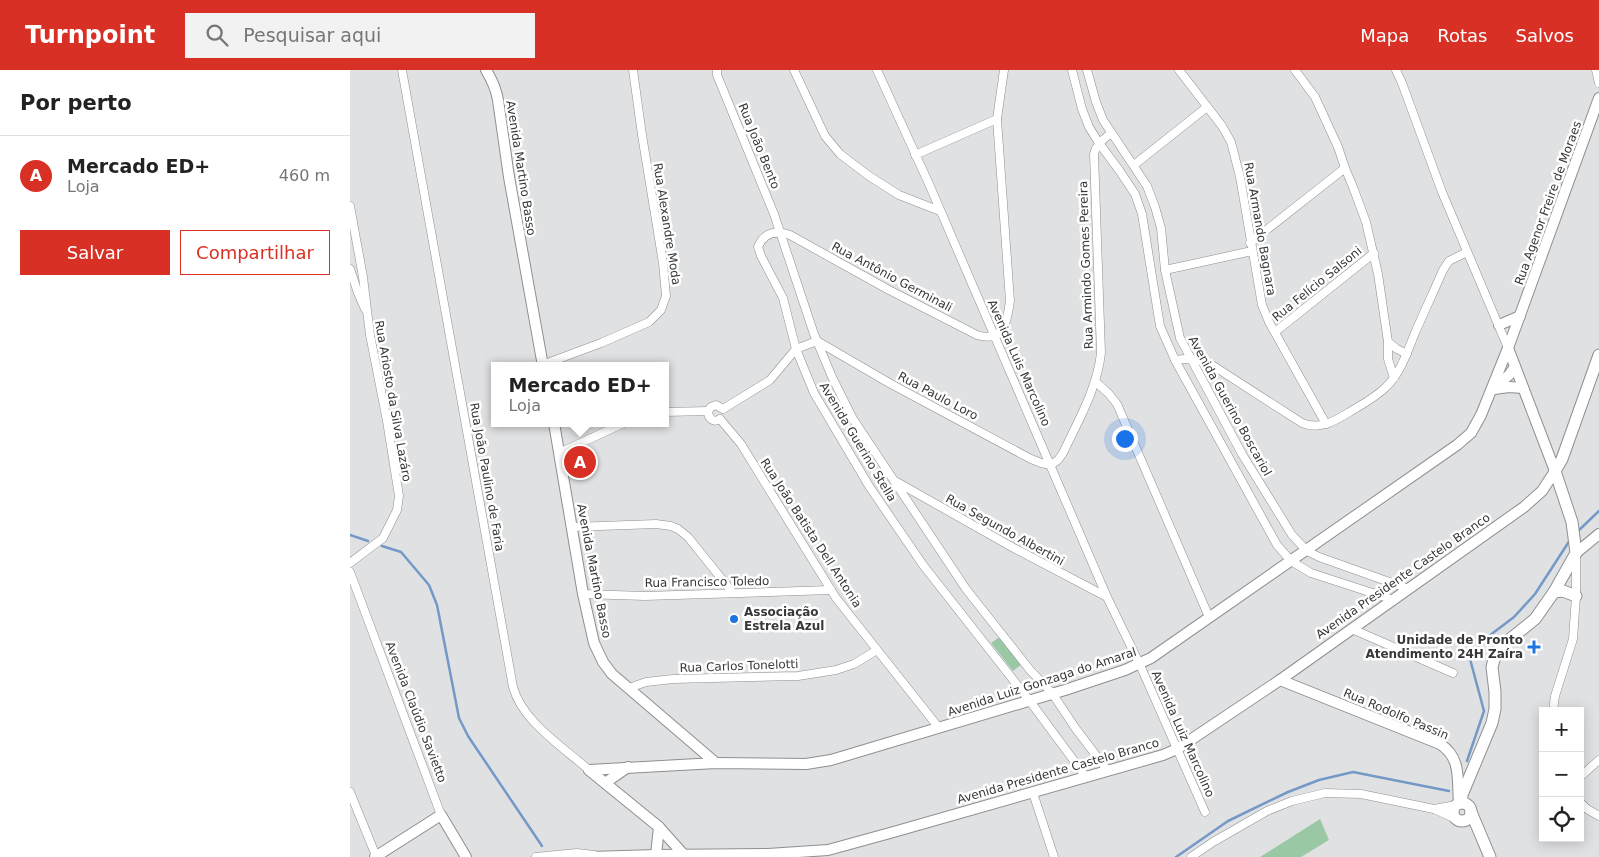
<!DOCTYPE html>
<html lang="pt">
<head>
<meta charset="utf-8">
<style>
	body { margin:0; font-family:"DejaVu Sans",sans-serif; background:#f2f2f2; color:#222 }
	.controls { position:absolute; right:15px; bottom:15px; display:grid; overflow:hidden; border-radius:0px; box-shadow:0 2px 12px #0003 }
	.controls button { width:45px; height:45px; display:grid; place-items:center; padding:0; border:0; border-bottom:1px solid #e0e0e0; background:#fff; color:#222; font:25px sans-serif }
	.you { position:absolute; left:774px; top:368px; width:18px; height:18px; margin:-12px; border:4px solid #fff; border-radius:50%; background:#1a73e8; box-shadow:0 0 0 8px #1a73e833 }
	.badge { display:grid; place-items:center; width:32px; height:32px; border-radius:50%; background:#d93025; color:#fff; font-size:16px; font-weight:700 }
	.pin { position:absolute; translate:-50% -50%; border:2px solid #fff; box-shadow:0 1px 5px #0006 }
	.popup { position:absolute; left:141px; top:292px; width:178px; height:65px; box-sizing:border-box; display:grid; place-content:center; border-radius:0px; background:#fff; filter:drop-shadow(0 1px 4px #0005); font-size:16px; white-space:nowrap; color:#767676 }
	.popup b { font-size:19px; color:#222 }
	.popup::after { content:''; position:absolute; left:50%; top:100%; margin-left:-10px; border:10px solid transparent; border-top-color:#fff }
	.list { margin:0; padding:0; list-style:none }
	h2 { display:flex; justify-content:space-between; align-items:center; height:65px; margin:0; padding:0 20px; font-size:21px }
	h2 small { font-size:16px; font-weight:400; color:#767676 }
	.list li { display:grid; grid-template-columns:32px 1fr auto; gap:15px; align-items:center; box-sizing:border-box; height:80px; padding:0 20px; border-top:1px solid #e0e0e0 }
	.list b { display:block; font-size:19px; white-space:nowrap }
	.list p { margin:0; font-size:16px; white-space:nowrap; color:#767676 }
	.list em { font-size:16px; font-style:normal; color:#767676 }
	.actions { display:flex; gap:10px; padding:15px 20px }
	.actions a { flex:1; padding:11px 0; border:1px solid #d93025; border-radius:0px; text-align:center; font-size:18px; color:#d93025 }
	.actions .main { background:#d93025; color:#fff }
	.icon { flex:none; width:28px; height:28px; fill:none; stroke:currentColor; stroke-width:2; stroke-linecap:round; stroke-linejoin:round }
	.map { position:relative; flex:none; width:1249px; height:787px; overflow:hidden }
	header { display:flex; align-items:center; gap:30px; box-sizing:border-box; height:70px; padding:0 25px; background:#d93025; color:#fff }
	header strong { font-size:24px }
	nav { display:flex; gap:28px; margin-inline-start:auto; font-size:18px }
	.search { width:350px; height:45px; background:#f2f2f2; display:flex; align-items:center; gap:12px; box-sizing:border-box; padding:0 18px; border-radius:0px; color:#767676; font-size:19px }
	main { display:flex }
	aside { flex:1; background:#fff }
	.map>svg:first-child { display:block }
	.green { fill:#9ac7a4 }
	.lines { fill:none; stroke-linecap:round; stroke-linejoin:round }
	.stream { stroke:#7599c6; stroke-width:2.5 }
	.minor-casing { stroke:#8e8f91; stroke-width:9 }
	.tertiary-casing { stroke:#8e8f91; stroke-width:12 }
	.secondary-casing { stroke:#8e8f91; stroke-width:13 }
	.minor { stroke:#fff; stroke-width:8 }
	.tertiary { stroke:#fff; stroke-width:10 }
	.secondary { stroke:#fff; stroke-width:11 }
	.poi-dot { fill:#1d76e0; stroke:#fff; stroke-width:2 }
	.labels { text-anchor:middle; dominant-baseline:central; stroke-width:5; stroke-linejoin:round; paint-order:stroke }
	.street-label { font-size:12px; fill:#373839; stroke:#fff }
	.poi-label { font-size:12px; font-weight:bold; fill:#373839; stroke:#fff; text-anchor:start }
</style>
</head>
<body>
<header>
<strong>Turnpoint</strong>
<div class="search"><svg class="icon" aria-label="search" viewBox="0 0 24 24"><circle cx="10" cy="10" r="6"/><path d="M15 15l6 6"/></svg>Pesquisar aqui</div>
<nav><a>Mapa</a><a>Rotas</a><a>Salvos</a></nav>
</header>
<main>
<aside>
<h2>Por perto<small></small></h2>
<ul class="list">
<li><span class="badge">A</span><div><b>Mercado ED+</b><p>Loja</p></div><em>460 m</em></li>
</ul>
<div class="actions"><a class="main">Salvar</a><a>Compartilhar</a></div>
</aside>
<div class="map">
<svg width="1249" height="787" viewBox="0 0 1249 787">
	<rect width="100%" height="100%" fill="#e0e1e3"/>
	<g class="green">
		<polygon points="651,566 672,594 663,601 641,573"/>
		<polygon points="970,749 979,770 951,787 910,787"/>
	</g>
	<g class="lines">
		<g class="stream">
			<polyline points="1227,462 1249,441"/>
			<polyline points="0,465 18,471"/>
			<polyline points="32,476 51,482 79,515 87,535 109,648 118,666 192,776"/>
			<polyline points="1117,691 1134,641 1120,589 1131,572 1164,547 1185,524 1220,470"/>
			<polyline points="826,787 878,751 938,722 969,710 1003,702 1099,721"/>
		</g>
		<g class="minor-casing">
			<g id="minor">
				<path d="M52 0 163 617C172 651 213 677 239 700"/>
				<polyline points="367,0 367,5 424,144 464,264 482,307 503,349 616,519 680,600 702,623 726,659 758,701"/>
				<polyline points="444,0 475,66 490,84 519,106 549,125 590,141"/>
				<polyline points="527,0 579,114 757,527 790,595 855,742"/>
				<path d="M654 0 647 49 660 231C657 253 654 273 627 265L539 220 440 165C426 160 414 162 408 177L411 186 433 228 446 279 464 323 519 416 573 495 679 630 736 707"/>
				<polyline points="722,0 732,39 739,57 749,73 769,100 785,124 792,144 810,256 825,290 927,475 941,491 961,503 1044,530"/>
				<polyline points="737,0 746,32 753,50 797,116 805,137 811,158 815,200 830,268 892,384 942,465 957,481 969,487 1059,519"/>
				<polyline points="829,0 872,56 881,72 890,107 912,235 919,252 976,354"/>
				<polyline points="945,0 965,27 988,77 995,98 1003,117 1016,152 1028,204 1038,272 1038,289 1044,308"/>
				<polyline points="1046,0 1052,13 1092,122 1158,278"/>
				<polyline points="1246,0 1249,13"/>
				<polyline points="565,85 647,49"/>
				<polyline points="784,95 857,37"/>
				<polyline points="0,136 13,207 20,265 37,351 49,426 47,440 33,468 0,493"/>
				<polyline points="900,173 995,98"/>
				<polyline points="0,199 8,223 15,239"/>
				<polyline points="815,200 902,181"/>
				<polyline points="925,262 1024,183"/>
				<polyline points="1038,272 1047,279 1057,284"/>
				<path d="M825 290C839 288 849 289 862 295L952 353C969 360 983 352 998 343 1011 335 1025 328 1036 317 1051 303 1057 282 1065 263 1074 242 1084 221 1093 200L1099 191 1117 182"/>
				<polyline points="192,295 251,273 299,252 311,240 316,226 313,193 292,65 283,0"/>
				<polyline points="746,312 759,324 767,334 859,547"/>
				<path d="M373 339 420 310 446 279 467 271 541 314 681 389 691 393 701 395 708 390 713 383C728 351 747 319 751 283L744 84C746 74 753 70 761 63"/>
				<path d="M358 341C358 349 364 353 370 349"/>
				<polyline points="358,341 361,337 366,335 373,339"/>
				<polyline points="315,342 358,341"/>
				<polyline points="370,349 391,374 486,528 589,658"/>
				<polyline points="209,383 274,353"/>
				<polyline points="545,411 662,477 757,527"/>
				<polyline points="222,457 306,454 321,456 328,459 338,467 383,523"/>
				<polyline points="0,502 91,745"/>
				<polyline points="233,524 295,526 481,520"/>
				<polyline points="1002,559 1103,603"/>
				<polyline points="279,618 296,612 323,609 448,606 486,600 504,594 527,580"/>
				<polyline points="1203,641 1205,626 1223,569 1226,526 1226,486"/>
				<polyline points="1230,707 1249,690"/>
				<polyline points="0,722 26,786"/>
				<polyline points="683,723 704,787"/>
				<polyline points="1230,732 1237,739 1249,746"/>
				<polyline points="1084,739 1106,735"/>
				<polyline points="186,787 227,783 244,785"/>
				<polyline points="841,787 863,772 917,741 942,731 975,723 1011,724 1084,739 1106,749"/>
			</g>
		</g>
		<g class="tertiary-casing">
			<g id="tertiary">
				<path d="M136 0C142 10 146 18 148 30L159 107 193 296"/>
				<polyline points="1149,255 1170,246"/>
				<polyline points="1144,318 1159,305 1165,297"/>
				<polyline points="1144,319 1159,317 1173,318"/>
				<polyline points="204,353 233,524 244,573 253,592 262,604 366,693"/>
				<polyline points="1226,483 1249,464"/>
				<path d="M930 610 1090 674C1112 688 1107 710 1109 734"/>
				<polyline points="239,700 366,693 456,694 481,690 715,620 775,600 801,588 1107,375 1121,363 1131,345 1158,278 1249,28"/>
				<polyline points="239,700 309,757 334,785"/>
				<polyline points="255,713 278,697"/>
				<polyline points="306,785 309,757"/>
				<polyline points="25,787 91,745 116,787"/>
				<polyline points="239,787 306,785 418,784 478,780 540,763 813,685 827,679 930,610 1174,437 1192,421 1205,401 1158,278"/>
			</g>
		</g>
		<g class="secondary-casing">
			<g id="secondary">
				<polyline points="1204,522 1213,521 1226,526"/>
				<polyline points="1111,733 1112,725 1142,653 1145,639 1145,622 1142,597 1145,586 1149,578 1185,549 1204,522 1226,483 1222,452 1205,401 1212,389 1249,285"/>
				<circle cx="1112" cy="742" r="9"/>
				<polyline points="1121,742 1140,787"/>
			</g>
		</g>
		<use href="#minor" class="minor"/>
		<use href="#tertiary" class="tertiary"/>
		<use href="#secondary" class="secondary"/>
	</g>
	<g class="poi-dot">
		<circle cx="384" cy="549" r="5"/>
		<path d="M1181.5 569.5h5v5h5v5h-5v5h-5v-5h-5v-5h5z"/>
	</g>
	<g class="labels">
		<g class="street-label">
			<text transform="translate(409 76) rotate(68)">Rua João Bento</text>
			<text transform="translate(171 98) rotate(81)">Avenida Martino Basso</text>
			<text transform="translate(1198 133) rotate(-70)">Rua Agenor Freire de Moraes</text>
			<text transform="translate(317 154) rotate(81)">Rua Alexandre Moda</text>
			<text transform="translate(910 159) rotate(80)">Rua Armando Bagnara</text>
			<text transform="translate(736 195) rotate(-92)">Rua Armindo Gomes Pereira</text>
			<text transform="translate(542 207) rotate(28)">Rua Antônio Germinali</text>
			<text transform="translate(967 214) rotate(-39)">Rua Felício Salsoni</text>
			<text transform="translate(669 293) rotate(66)">Avenida Luis Marcolino</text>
			<text transform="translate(588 326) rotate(28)">Rua Paulo Loro</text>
			<text transform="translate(43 331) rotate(80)">Rua Ariosto da Silva Lazáro</text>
			<text transform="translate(880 336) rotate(61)">Avenida Guerino Boscariol</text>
			<text transform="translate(508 372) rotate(59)">Avenida Guerino Stella</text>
			<text transform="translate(137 407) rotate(80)">Rua João Paulino de Faria</text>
			<text transform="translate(655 460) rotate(29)">Rua Segundo Albertini</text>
			<text transform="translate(461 463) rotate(57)">Rua João Batista Dell Antonia</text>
			<text transform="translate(244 501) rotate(79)">Avenida Martino Basso</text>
			<text transform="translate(1053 506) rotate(-35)">Avenida Presidente Castelo Branco</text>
			<text transform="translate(357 512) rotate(-1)">Rua Francisco Toledo</text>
			<text transform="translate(389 596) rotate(-2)">Rua Carlos Tonelotti</text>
			<text transform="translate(692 612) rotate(-18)">Avenida Luiz Gonzaga do Amaral</text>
			<text transform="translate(66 642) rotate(69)">Avenida Claúdio Savietto</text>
			<text transform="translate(1046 644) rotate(23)">Rua Rodolfo Passin</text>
			<text transform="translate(833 664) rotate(66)">Avenida Luiz Marcolino</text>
			<text transform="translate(708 701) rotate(-16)">Avenida Presidente Castelo Branco</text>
		</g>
		<g class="poi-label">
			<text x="394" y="542">Associação<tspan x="394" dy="14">Estrela Azul</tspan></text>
			<text x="1173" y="570" text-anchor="end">Unidade de Pronto<tspan x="1173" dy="14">Atendimento 24H Zaíra</tspan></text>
		</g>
	</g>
</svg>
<div class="controls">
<button>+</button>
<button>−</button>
<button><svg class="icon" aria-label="locate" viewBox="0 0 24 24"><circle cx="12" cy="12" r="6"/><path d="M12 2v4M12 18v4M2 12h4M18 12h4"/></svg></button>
</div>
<div class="you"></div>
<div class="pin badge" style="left:230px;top:392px">A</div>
<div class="popup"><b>Mercado ED+</b>Loja</div>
</div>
</main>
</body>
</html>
